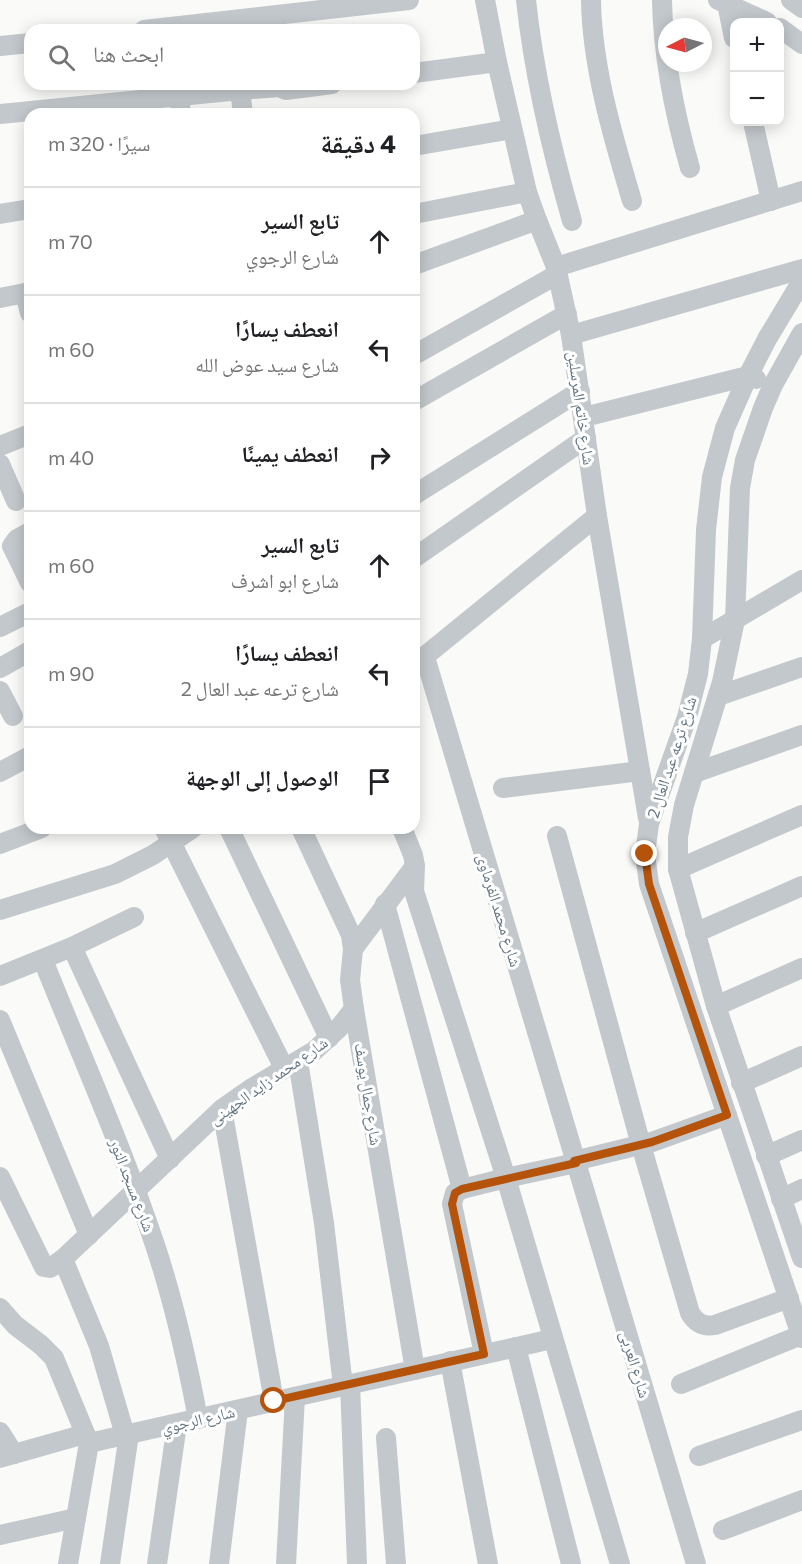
<!DOCTYPE html>
<html lang="ar">
<head>
<meta charset="utf-8">
<style>
	body { margin:0; font-family:Commissioner,"Noto Naskh Arabic",sans-serif; background:#f2f2f2; color:#202124; direction:rtl }
	.controls { position:absolute; right:18px; top:18px; display:grid; overflow:hidden; border-radius:12px; box-shadow:0 3px 15px #0003 }
	.controls button { width:54px; height:54px; display:grid; place-items:center; padding:0; border:0; border-bottom:2px solid #e0e0e0; background:#fff; color:#202124; font:30px sans-serif }
	.compass { position:absolute; left:658px; top:18px; width:54px; height:54px; border-radius:50%; background:#fff; box-shadow:0 3px 15px #0003; rotate:264deg }
	.stop { position:absolute; width:18px; height:18px; margin:-14px; border:4px solid #b45309; border-radius:50%; background:#fff }
	.stop.end { background:#b45309; border-color:#fff; box-shadow:0 2px 6px #0008 }
	.list { margin:0; padding:0; list-style:none }
	h2 { display:flex; justify-content:space-between; align-items:center; height:78px; margin:0; padding:0 24px; font-size:26px }
	h2 small { font-size:20px; font-weight:400; color:#757577 }
	.list li { display:grid; grid-template-columns:39px 1fr auto; gap:18px; align-items:center; box-sizing:border-box; height:108px; padding:0 24px; border-top:2px solid #e0e0e0 }
	.list b { display:block; font-size:22px; white-space:nowrap }
	.list p { margin:0; font-size:20px; white-space:nowrap; color:#757577 }
	.list em { font-size:20px; font-style:normal; color:#757577 }
	.icon { flex:none; width:33px; height:33px; fill:none; stroke:currentColor; stroke-width:2; stroke-linecap:round; stroke-linejoin:round }
	.map { position:relative; flex:none; width:802px; height:1564px; overflow:hidden; direction:ltr }
	.search { position:absolute; background:#fff; box-shadow:0 3px 15px #0003; left:24px; top:24px; width:396px; height:66px; display:flex; align-items:center; gap:15px; box-sizing:border-box; padding:0 21px; border-radius:18px; color:#757577; font-size:22px }
	.panel { position:absolute; background:#fff; box-shadow:0 3px 15px #0003; left:24px; top:108px; width:396px; height:726px; border-radius:18px; direction:rtl }
	.map>svg:first-child { display:block }
	.lines { fill:none; stroke-linecap:round; stroke-linejoin:round }
	.minor { stroke:#c3c8cc; stroke-width:20 }
	.route { stroke:#b45309; stroke-width:8 }
	.labels { text-anchor:middle; dominant-baseline:central; stroke-width:6; stroke-linejoin:round; paint-order:stroke }
	.street-label { font-size:16px; fill:#657683; stroke:#fff }
</style>
</head>
<body>
<div class="map">
<svg width="802" height="1564" viewBox="0 0 802 1564">
	<rect width="100%" height="100%" fill="#fafaf8"/>
	<g class="lines">
		<g class="minor">
			<polyline points="485,0 497,62 527,192 537,220 556,267 571,335 597,516 648,818"/>
			<path d="M526 0C534 75 551 148 572 221"/>
			<path d="M591 0C592 67 613 137 632 201"/>
			<path d="M662 0C663 58 674 112 690 168"/>
			<polyline points="718,0 767,22"/>
			<polyline points="791,0 802,8"/>
			<polyline points="727,4 734,38"/>
			<polyline points="780,28 802,44"/>
			<polyline points="144,30 409,0"/>
			<polyline points="0,46 30,43"/>
			<polyline points="414,73 497,62"/>
			<polyline points="240,90 243,114"/>
			<polyline points="179,96 181,114"/>
			<polyline points="0,114 240,90 279,87 286,90 332,84"/>
			<polyline points="753,122 771,201"/>
			<polyline points="414,146 512,129"/>
			<polyline points="0,214 30,209"/>
			<polyline points="414,214 527,192"/>
			<polyline points="414,265 537,220"/>
			<polyline points="556,267 802,191"/>
			<polyline points="802,281 767,339 748,376 725,428 712,477 706,530 702,639 698,674 687,717 649,824 645,854 649,884 802,1338"/>
			<polyline points="25,293 30,313"/>
			<polyline points="0,298 30,292"/>
			<polyline points="802,333 773,385 763,408 745,460 740,488 735,620 722,682 684,805 678,837 678,869 716,1006 802,1258"/>
			<polyline points="571,335 802,269"/>
			<polyline points="414,355 558,274"/>
			<polyline points="414,401 567,314"/>
			<polyline points="584,417 748,376 756,379"/>
			<polyline points="0,446 30,434"/>
			<polyline points="0,464 16,501"/>
			<polyline points="414,495 580,391"/>
			<polyline points="30,532 17,539 12,546 30,583"/>
			<polyline points="414,558 586,438"/>
			<polyline points="0,627 30,612"/>
			<polyline points="702,639 802,580"/>
			<polyline points="425,657 696,1564"/>
			<polyline points="414,665 597,516"/>
			<polyline points="0,668 30,651"/>
			<polyline points="0,691 13,716"/>
			<polyline points="718,696 802,667"/>
			<polyline points="0,772 30,756"/>
			<polyline points="694,773 802,735"/>
			<polyline points="503,788 640,771"/>
			<polyline points="164,828 284,1068"/>
			<polyline points="229,828 329,1038"/>
			<polyline points="301,828 351,935 353,949 350,980 354,1009 415,1370"/>
			<polyline points="402,828 413,855 415,866 414,891 506,1178 620,1564"/>
			<path d="M557 836 641 1145 690 1313C696 1323 703 1327 715 1325L789 1298"/>
			<polyline points="0,844 42,828"/>
			<polyline points="678,869 802,815"/>
			<polyline points="385,904 462,1189"/>
			<polyline points="0,910 115,874 153,855 193,828"/>
			<polyline points="695,933 802,886"/>
			<polyline points="72,947 170,1159"/>
			<polyline points="353,949 415,866"/>
			<path d="M43 960C81 1055 123 1149 155 1245 174 1302 187 1360 198 1419"/>
			<polyline points="0,976 72,947 134,917"/>
			<polyline points="716,1006 802,968"/>
			<polyline points="0,1020 89,1235"/>
			<polyline points="298,1061 324,1223 343,1386"/>
			<polyline points="741,1083 802,1056"/>
			<polyline points="222,1109 274,1401"/>
			<polyline points="766,1156 802,1140"/>
			<polyline points="574,1161 652,1142 727,1115"/>
			<polyline points="0,1177 44,1267 50,1268 63,1259 222,1109 252,1088 314,1051 338,1029 354,1009"/>
			<polyline points="781,1199 802,1189"/>
			<polyline points="63,1259 99,1346 125,1435"/>
			<polyline points="0,1308 15,1325 41,1345 54,1358 89,1443 68,1564"/>
			<polyline points="516,1347 571,1564"/>
			<polyline points="484,1354 452,1204 455,1193 462,1189 506,1178 576,1163"/>
			<polyline points="450,1361 488,1564"/>
			<polyline points="350,1384 357,1564"/>
			<polyline points="681,1384 801,1335"/>
			<polyline points="0,1432 14,1454"/>
			<polyline points="386,1438 396,1564"/>
			<polyline points="89,1443 552,1339"/>
			<polyline points="699,1456 802,1420"/>
			<polyline points="0,1458 85,1434"/>
			<polyline points="723,1530 802,1500"/>
			<polyline points="0,1535 76,1518"/>
			<polyline points="110,1564 129,1434"/>
			<polyline points="157,1564 177,1424"/>
			<polyline points="219,1564 238,1410"/>
			<polyline points="286,1564 295,1397"/>
		</g>
	</g>
	<g class="lines">
		<polyline class="route" points="274,1401 484,1354 452,1204 455,1193 462,1189 576,1163 574,1161 652,1142 727,1115 649,884 645,854"/>
	</g>
	<g class="labels">
		<g class="street-label">
			<text transform="translate(582 408) rotate(82)">شارع خاتم المرسلين</text>
			<text transform="translate(671 757) rotate(-72)">شارع ترعه عبد العال 2</text>
			<text transform="translate(500 910) rotate(73)">شارع محمد الفرماوى</text>
			<text transform="translate(268 1080) rotate(-35)">شارع محمد زايد الجهينى</text>
			<text transform="translate(369 1094) rotate(81)">شارع جمال يوسف</text>
			<text transform="translate(133 1185) rotate(69)">شارع مسجد النور</text>
			<text transform="translate(636 1364) rotate(73)">شارع العربى</text>
			<text transform="translate(198 1419) rotate(-13)">شارع الرجوي</text>
		</g>
	</g>
</svg>
<div class="controls">
<button>+</button>
<button>−</button>
</div>
<svg class="compass" viewBox="-18 -18 36 36"><path d="M0-13l5 13h-10z" fill="#e53935"/><path d="M0 13l5-13h-10z" fill="#757577"/></svg>
<div class="stop" style="left:274px;top:1401px"></div>
<div class="stop end" style="left:645px;top:854px"></div>
<div class="search"><svg class="icon" aria-label="search" viewBox="0 0 24 24"><circle cx="10" cy="10" r="6"/><path d="M15 15l6 6"/></svg>ابحث هنا</div>
<section class="panel">
<h2>4 دقيقة<small>سيرًا · 320 m</small></h2>
<ul class="list">
<li><svg class="icon" aria-label="ahead" viewBox="0 0 24 24"><path d="M12 20V5M6 11l6-6 6 6"/></svg><div><b>تابع السير</b><p>شارع الرجوي</p></div><em>70 m</em></li>
<li><svg class="icon" aria-label="left" viewBox="0 0 24 24"><path d="M17 20v-9H6M10 6l-5 5 5 5"/></svg><div><b>انعطف يسارًا</b><p>شارع سيد عوض الله</p></div><em>60 m</em></li>
<li><svg class="icon" aria-label="right" viewBox="0 0 24 24"><path d="M7 20v-9h11M14 6l5 5-5 5"/></svg><div><b>انعطف يمينًا</b></div><em>40 m</em></li>
<li><svg class="icon" aria-label="ahead" viewBox="0 0 24 24"><path d="M12 20V5M6 11l6-6 6 6"/></svg><div><b>تابع السير</b><p>شارع ابو اشرف</p></div><em>60 m</em></li>
<li><svg class="icon" aria-label="left" viewBox="0 0 24 24"><path d="M17 20v-9H6M10 6l-5 5 5 5"/></svg><div><b>انعطف يسارًا</b><p>شارع ترعه عبد العال 2</p></div><em>90 m</em></li>
<li><svg class="icon" aria-label="arrive" viewBox="0 0 24 24"><path d="M6 21V4h12l-3 4 3 4H6"/></svg><div><b>الوصول إلى الوجهة</b></div></li>
</ul>
</section>
</div>
</body>
</html>
